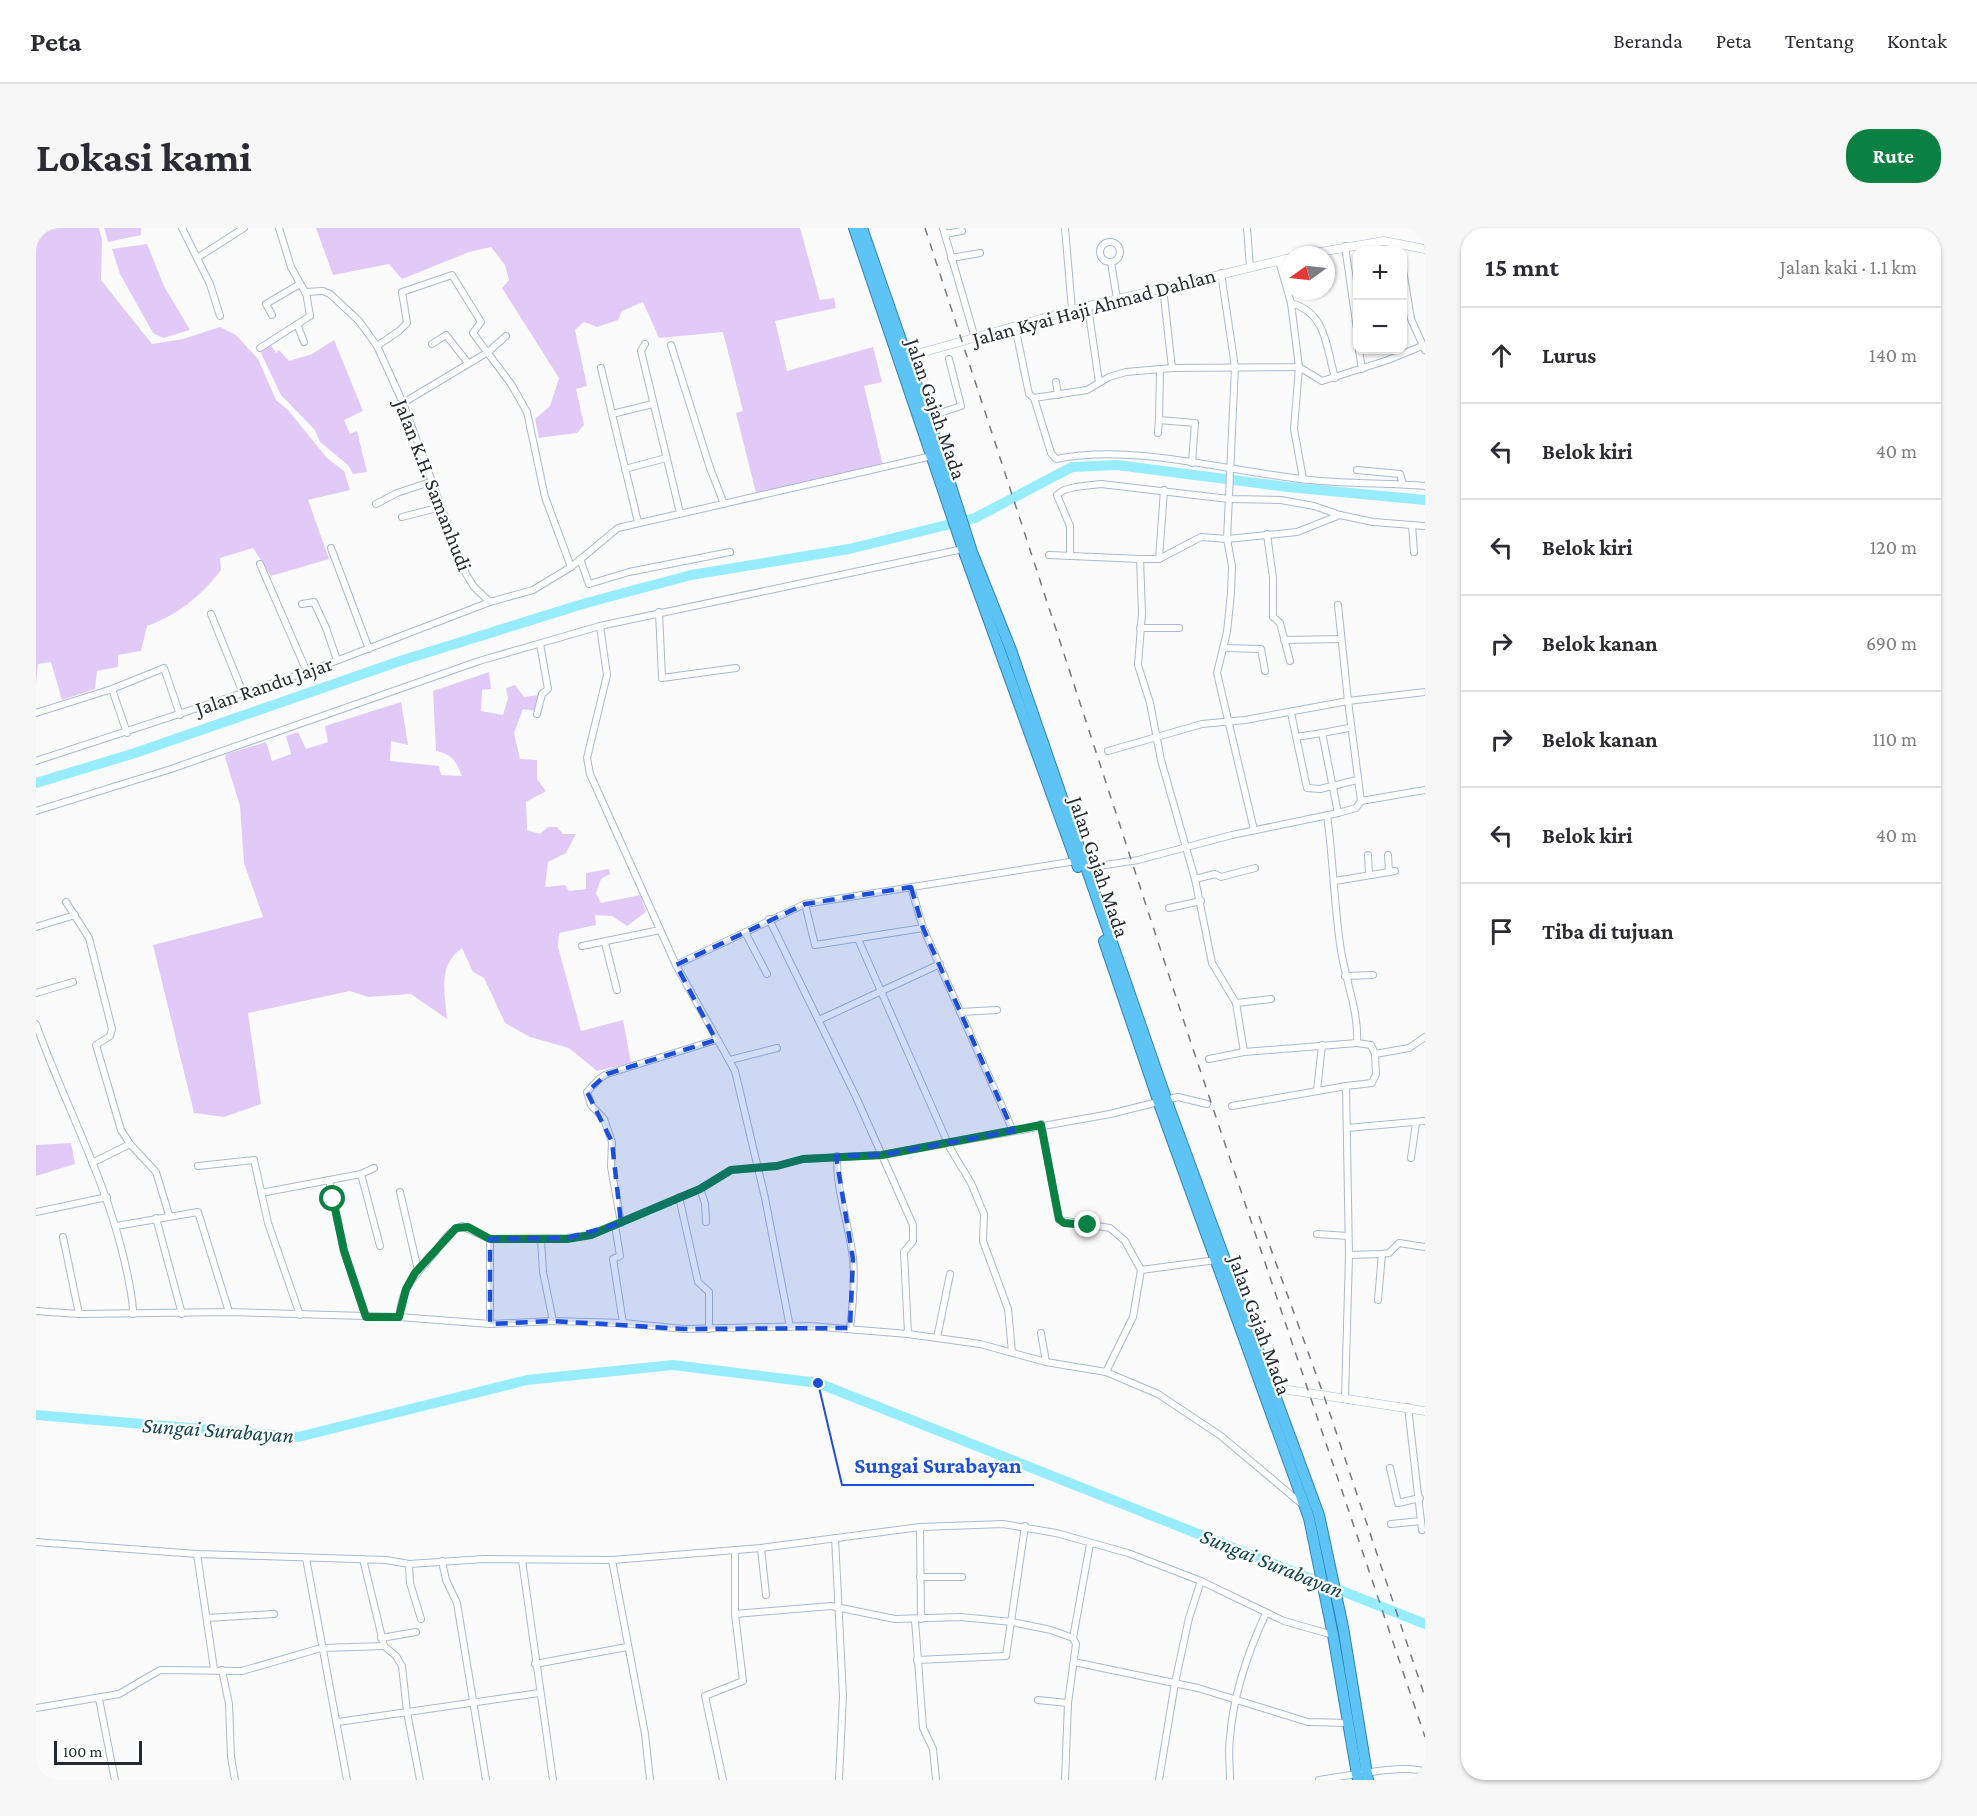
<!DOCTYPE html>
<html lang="id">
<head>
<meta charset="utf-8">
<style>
	body { margin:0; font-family:"Crimson Pro",serif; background:#f7f7f7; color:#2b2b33 }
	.controls { position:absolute; right:18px; top:18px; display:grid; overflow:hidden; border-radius:12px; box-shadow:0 2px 4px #0004 }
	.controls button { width:54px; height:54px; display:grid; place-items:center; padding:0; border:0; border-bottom:2px solid #e1e1e2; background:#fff; color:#2b2b33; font:30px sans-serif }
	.compass { position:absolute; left:1245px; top:18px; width:54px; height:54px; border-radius:50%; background:#fff; box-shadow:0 2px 4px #0004; rotate:255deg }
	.scale { position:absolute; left:18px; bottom:15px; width:88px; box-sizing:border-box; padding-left:6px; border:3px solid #232a34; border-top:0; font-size:16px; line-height:21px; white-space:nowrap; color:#232a34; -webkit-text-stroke:4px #fff; paint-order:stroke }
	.stop { position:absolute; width:18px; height:18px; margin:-14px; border:4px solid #0b8043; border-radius:50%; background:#fff }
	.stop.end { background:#0b8043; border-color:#fff; box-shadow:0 2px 6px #0008 }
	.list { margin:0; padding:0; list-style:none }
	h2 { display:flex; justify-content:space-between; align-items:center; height:78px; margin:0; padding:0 24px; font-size:26px }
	h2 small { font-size:20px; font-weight:400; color:#7c7c81 }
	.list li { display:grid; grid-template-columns:39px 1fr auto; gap:18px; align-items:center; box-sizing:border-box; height:96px; padding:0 24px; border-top:2px solid #e1e1e2 }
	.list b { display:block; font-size:22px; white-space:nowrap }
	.list em { font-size:20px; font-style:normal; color:#7c7c81 }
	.icon { flex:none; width:33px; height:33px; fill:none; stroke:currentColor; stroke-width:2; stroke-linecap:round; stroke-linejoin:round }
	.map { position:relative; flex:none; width:1389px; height:1552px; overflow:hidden; border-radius:24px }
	header { display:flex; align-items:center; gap:36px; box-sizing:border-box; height:84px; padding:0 30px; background:#fff; border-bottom:2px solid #e1e1e2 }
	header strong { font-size:28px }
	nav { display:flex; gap:33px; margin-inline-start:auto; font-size:21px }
	.intro { display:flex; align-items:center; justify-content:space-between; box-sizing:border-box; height:144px; padding:0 36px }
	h1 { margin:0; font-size:42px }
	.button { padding:15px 27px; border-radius:24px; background:#0b8043; color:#fff; font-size:21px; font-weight:700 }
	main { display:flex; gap:36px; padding:0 36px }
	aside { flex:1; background:#fff; border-radius:24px; box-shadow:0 2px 4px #0004 }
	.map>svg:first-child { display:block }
	.green { fill:#e2caf8 }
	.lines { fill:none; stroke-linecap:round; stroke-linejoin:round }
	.river { stroke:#97edfe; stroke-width:10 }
	.minor-casing { stroke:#a9b9d3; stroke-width:8 }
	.tertiary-casing { stroke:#a9b9d3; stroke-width:9 }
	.trunk-casing { stroke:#2f84b1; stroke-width:12 }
	.minor { stroke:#fff; stroke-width:6 }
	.tertiary { stroke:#fff; stroke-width:8 }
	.trunk { stroke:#5ec4f6; stroke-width:10 }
	.rail { stroke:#75797f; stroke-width:1.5; stroke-dasharray:8 8; stroke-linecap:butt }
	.route { stroke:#0b8043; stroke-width:8 }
	.marked { fill:#1d4ed8; fill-opacity:0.2; stroke:#1d4ed8; stroke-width:4.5; stroke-dasharray:12 8; stroke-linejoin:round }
	.labels { text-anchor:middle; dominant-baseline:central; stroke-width:4.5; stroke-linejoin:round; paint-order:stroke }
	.street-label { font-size:21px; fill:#232a34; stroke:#fff }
	.water-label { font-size:22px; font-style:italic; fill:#11454e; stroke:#fff }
	.leader { fill:none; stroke:#1d4ed8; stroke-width:2 }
	.callout-dot { fill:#1d4ed8; stroke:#fff; stroke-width:2 }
	.callout-label { font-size:22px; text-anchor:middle; font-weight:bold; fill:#1d4ed8; stroke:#fff; stroke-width:4.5; stroke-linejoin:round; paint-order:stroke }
</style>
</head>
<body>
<header>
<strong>Peta</strong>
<nav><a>Beranda</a><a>Peta</a><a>Tentang</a><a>Kontak</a></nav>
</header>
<div class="intro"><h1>Lokasi kami</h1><a class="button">Rute</a></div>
<main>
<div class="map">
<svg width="1389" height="1552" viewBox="0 0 1389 1552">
	<rect width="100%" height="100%" fill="#fbfbfb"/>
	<g class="green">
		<path d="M0 0H63L66 11 65 52 116 116 147 111 184 99 200 107 222 131 240 172 252 182 291 230 308 243 314 262 272 272 293 331 235 348 217 320 184 330 185 342C164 369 143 386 111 398L105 423 82 427V439L61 443 59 461 26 472 15 434 2 436 0 456Z"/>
		<polygon points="68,0 105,0 105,7 72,14"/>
		<polygon points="280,0 764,0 784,72 798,70 800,80 739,93 751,143 837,119 846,154 828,158 847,238 720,265 700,185 707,183 687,104 623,110 607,74 586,83 582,92 561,99 548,94 539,102 551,158 540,161 548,197 541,205 503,210 499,191 514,178 523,150 466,60 473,52 469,37 455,19 433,24 366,51 353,36 297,47"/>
		<polygon points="111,16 128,58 154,102 127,110 117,105 84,46 76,21"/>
		<polygon points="298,112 327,183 308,192 314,206 321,203 331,244 317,246 312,237 284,214 279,202 245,167 224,123 234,116 240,125 243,122 253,133 276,126"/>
		<path d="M453 444 455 461 446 462 445 483 467 487 472 470 470 460 479 457 488 469 504 467 500 483 487 481 478 505 484 531 501 532V551L510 563 490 574 491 602 504 606 512 599H521L527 606H540L530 625 512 634 509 659 529 657 533 663 550 661V645L573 641 574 646 565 651 560 665 565 675 604 667 610 684 591 698 576 688 559 687 560 697 523 705 522 719 545 803 587 792 595 835 561 843 533 820 494 809 469 795 448 750 437 744 426 720C401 738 409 764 411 791L375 766 332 769 314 763 212 785 225 876 188 889 158 885 117 717 227 689 208 635 204 578 189 529 191 526 230 514 236 533 255 526 250 508 262 504 270 521 292 514 289 498 365 474 372 517 355 513 354 533 403 538 405 547 426 548C420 533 416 526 400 523L397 463Z"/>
		<polygon points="35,915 39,936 0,948 0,917"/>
	</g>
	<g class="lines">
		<g class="river">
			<polyline points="0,555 99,525 364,433 550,375 655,347 813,321 939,290 1036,239 1081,237 1252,259 1389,272"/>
			<polyline points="0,1187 262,1209 491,1152 637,1137 782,1155 1389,1396"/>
		</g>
		<g class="minor-casing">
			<g id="minor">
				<polyline points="146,0 174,56 184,88"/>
				<polyline points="243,0 255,39 269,64 287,63 294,66 323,93 341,118 367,175 430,346 438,359 454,374"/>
				<polyline points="907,0 939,110"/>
				<polyline points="1029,0 1036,82"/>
				<polyline points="1211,0 1214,39"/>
				<polyline points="909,6 926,3"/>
				<circle cx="1074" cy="24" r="10"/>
				<polyline points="1309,18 1322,108"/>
				<polyline points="161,30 208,0"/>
				<polyline points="915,30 944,25"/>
				<polyline points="1075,34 1081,71"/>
				<polyline points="1366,36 1375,91 1389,122"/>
				<polyline points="1185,45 1199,139 1191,311 1196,338 1195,365 1191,404 1181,445 1218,602"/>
				<path d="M1255 75C1291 85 1290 119 1299 150"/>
				<polyline points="1052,79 1063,154"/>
				<polyline points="236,87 230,76 264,56"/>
				<polyline points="261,96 268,114"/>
				<path d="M979 98 993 166 998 170 1015 225 1020 231C1099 215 1194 244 1274 252 1312 256 1351 255 1389 258"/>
				<polyline points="396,116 410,107 432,135"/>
				<polyline points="609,116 605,123 644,285"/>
				<polyline points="635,117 674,240 688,276"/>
				<polyline points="341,118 363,103 371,95 366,64 416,47 445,94 437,105 475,156 491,184 509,269 535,339"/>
				<polyline points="224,120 274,88 270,64"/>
				<polyline points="1323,122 1326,141"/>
				<polyline points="565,140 602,294"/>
				<polyline points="1136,140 1263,139 1255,75 1243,33"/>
				<polyline points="1124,141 1123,192 1159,195 1156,235"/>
				<polyline points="1020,154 1022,167"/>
				<polyline points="998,170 1051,162 1073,149 1090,144 1136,140 1127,60"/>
				<polyline points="367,175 452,124 470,108"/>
				<polyline points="576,186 617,176"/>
				<polyline points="892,189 925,178 913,131"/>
				<polyline points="1122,205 1123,192"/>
				<polyline points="589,241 630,230"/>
				<polyline points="1321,242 1364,246 1367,256"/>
				<polyline points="1267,251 1258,201 1263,139 1286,153 1352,132 1386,118"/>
				<polyline points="340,276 361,265 394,254"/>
				<polyline points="366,289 405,279"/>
				<polyline points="1376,297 1378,324"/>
				<polyline points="1231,306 1237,350 1237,389 1244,395 1254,433"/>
				<polyline points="295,320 333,421"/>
				<polyline points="1013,327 1104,331"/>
				<polyline points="1034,328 1034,298 1021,267 1028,262 1039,259 1065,256 1193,271 1245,272 1278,278 1304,287 1337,294 1389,298"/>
				<polyline points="544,331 553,356 593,344 694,324"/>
				<polyline points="1123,331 1128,262"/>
				<polyline points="224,336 271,444"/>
				<polyline points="266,376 278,374 290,400 301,432"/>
				<polyline points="1302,377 1312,473 1389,464"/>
				<polyline points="623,384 626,450 700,440"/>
				<polyline points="175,386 207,465"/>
				<polyline points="564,398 571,447 551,530 554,546 640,737 699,843 729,970 754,1099"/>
				<polyline points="1104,400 1143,400"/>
				<polyline points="1248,412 1304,411"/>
				<polyline points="1187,420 1225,421 1229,443"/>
				<polyline points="76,461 91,505"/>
				<polyline points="0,485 76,461 128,440 144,487"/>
				<polyline points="1255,485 1271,560 1284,561 1321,552"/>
				<polyline points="501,486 506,466 512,461 504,416"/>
				<polyline points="1260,509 1286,505"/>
				<polyline points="1072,523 1166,496 1209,492 1312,473 1325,573"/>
				<polyline points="0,533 271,444 454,374 497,362 535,339 582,300 896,228"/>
				<polyline points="0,583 135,541 443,433 564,398 927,321"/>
				<polyline points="1302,585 1286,505 1313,500"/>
				<path d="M1291 587C1297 630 1298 673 1304 716 1308 749 1323 782 1321 815L1208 824 1200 775 1176 735 1159 651 1125 532 1114 475 1102 437 1106 385 1104 331H1123L1165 309 1191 311 1261 304 1304 287"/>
				<polyline points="1332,627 1333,647"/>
				<polyline points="1352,627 1353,644"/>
				<polyline points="1050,640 1102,632 1196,607 1302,585 1320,580 1325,573 1389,562"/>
				<polyline points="1159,651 1179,646 1185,649 1219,640"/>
				<polyline points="1299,653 1359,643"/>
				<polyline points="875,659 887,700 977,903"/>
				<polyline points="30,674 53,710 76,801 74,808 60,817 85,902 94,916 120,944 133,987"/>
				<polyline points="769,676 779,717 887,700"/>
				<polyline points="1133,680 1165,673"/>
				<polyline points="733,691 820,869 877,997 877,1013 868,1024 872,1106"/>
				<polyline points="0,699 39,687"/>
				<polyline points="710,706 731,746"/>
				<polyline points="822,711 914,920 935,955 948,986 947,1013 972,1081 976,1124"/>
				<polyline points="569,715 581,762"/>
				<polyline points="546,718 624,702"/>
				<polyline points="640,737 769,676 1040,633"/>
				<polyline points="1309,748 1337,747"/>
				<polyline points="0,765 37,754"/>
				<polyline points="1200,775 1235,771"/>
				<polyline points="924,784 961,782"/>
				<polyline points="783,792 904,736"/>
				<path d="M0 796C28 875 69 949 88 1031 92 1049 97 1068 97 1086"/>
				<polyline points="1321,815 1335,817 1339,826"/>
				<polyline points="1173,831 1208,824"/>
				<polyline points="694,832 741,820"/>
				<polyline points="1281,863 1286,817"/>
				<polyline points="1196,878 1310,858"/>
				<polyline points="1005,896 1023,992 1074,1000 1089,1013 1105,1042"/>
				<polyline points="1311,900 1389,893"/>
				<path d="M801 928C800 963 813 996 817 1030 819 1053 817 1077 814 1100"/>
				<polyline points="1375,930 1380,895"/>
				<polyline points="56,935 94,916"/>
				<polyline points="162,938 218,932 232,995 264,1087"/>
				<polyline points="325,946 344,1018"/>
				<polyline points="293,952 308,1023 330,1089"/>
				<polyline points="664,961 669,975 670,994"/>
				<polyline points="364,964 382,1042"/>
				<polyline points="225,965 325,946 338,940"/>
				<polyline points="643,969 662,1054 673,1064 673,1101"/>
				<polyline points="0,984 71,969"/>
				<polyline points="120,990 146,1086"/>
				<polyline points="585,995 575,939 576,914 568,891 555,877 551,864 564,850 571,846 680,812"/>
				<polyline points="579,997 584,1028 577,1031 587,1095"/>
				<polyline points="80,998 162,984 193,1084"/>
				<polyline points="1281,1006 1312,1008"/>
				<polyline points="27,1009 43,1086"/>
				<polyline points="505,1011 507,1044 517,1093"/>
				<polyline points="1313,1027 1346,1026 1353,1025 1363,1015 1389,1019"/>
				<polyline points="1342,1072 1346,1026"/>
				<polyline points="0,1083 43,1086 193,1084 363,1089 454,1096 517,1093 587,1095 648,1101 774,1098 872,1106 944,1116 1010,1134 1070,1144 1122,1166 1185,1208 1267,1277"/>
				<path d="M363 1089C367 1055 380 1048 399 1024 407 1014 413 1002 426 998L454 1011 531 1010 554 1007 664 961 695 942 741 938 767 931 846 927 1074 886 1142 869 1171 876"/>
				<polyline points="454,1096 454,1011"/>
				<polyline points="1005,1105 1010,1134"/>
				<polyline points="901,1110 914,1046"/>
				<polyline points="1070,1144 1097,1089 1105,1042 1180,1032"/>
				<polyline points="1309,1169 1313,1027 1310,858 1336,855 1340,846 1339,826 1373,820 1389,809"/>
				<polyline points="1372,1179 1386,1302"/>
				<polyline points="1354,1240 1362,1275 1384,1270"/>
				<polyline points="1355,1296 1385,1293"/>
				<polyline points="884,1299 885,1391"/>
				<polyline points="799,1310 807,1468 803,1552"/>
				<polyline points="0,1314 161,1326 350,1332 373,1336 448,1331 576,1332 725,1320 884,1299 967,1296 1020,1305 1092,1325 1165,1353 1248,1393 1297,1407"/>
				<polyline points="725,1320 730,1367"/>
				<polyline points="161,1326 178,1441"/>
				<polyline points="270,1330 311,1552"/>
				<polyline points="327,1331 348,1418 360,1428 366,1438 371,1484 384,1552"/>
				<polyline points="486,1332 517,1552"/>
				<polyline points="576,1332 609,1506 614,1552"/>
				<polyline points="406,1333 410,1352 421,1375 450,1552"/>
				<polyline points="373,1336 374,1355 385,1391"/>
				<polyline points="884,1349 926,1349"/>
				<polyline points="699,1386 795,1378 859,1391 925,1389 976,1394 1015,1402 1037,1410 1040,1416 1032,1475 1029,1552"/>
				<polyline points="171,1390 238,1386"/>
				<polyline points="879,1392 887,1500 897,1521 900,1552"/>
				<polyline points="345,1410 380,1404"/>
				<polyline points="1037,1410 1054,1316"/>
				<polyline points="881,1432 970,1428 989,1298"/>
				<polyline points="1038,1434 1162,1460 1272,1494 1313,1495"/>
				<polyline points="499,1436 591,1419"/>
				<polyline points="186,1442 193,1476 195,1529 199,1552"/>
				<polyline points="63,1471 79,1552"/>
				<polyline points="1002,1472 1032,1475"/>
				<polyline points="0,1480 83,1466 124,1442 206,1443 285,1420 348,1418"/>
				<polyline points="302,1494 503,1465"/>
				<polyline points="687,1552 669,1468 707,1453 699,1386 699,1322"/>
				<polyline points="1123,1552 1139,1455 1153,1390 1165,1353"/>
				<path d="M1194 1552C1194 1538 1192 1524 1194 1510 1197 1466 1212 1424 1230 1385"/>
				<path d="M1283 1552C1306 1549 1371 1535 1389 1544"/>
			</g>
		</g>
		<g class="tertiary-casing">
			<g id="tertiary">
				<polyline points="1267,27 1348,13 1389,21"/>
				<polyline points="867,130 1036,82 1254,30"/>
				<polyline points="1233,1159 1389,1183"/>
			</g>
		</g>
		<g class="trunk-casing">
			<g id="trunk">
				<polyline points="818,0 927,321 1042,639"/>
				<polyline points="826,0 905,227 936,324 975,422 1135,885 1283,1287 1307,1399 1332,1552"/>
				<polyline points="1068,713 1125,881 1273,1290 1297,1407 1322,1552"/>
			</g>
		</g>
		<use href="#minor" class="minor"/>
		<use href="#tertiary" class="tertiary"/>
		<use href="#trunk" class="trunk"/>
		<g class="rail">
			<polyline points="889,0 1155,815 1389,1509"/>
			<polyline points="1223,988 1289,1171 1389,1469"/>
		</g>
	</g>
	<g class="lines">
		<polyline class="route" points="297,971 308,1023 330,1089 363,1089 370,1061 379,1045 420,1000 432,999 454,1011 531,1011 555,1007 664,961 695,942 741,938 767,931 846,927 1005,897 1023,991 1028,995 1052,997"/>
	</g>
	<path class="marked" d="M875 659 887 700 977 903 846 927 800 928 817 1031 814 1100 648 1101 517 1093 454 1096V1011L531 1010 585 995 576 914 551 864 571 846 680 812 640 737 769 676Z"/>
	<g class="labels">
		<g class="street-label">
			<text transform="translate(1058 79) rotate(-15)">Jalan Kyai Haji Ahmad Dahlan</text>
			<text transform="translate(900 181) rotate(71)">Jalan Gajah Mada</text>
			<text transform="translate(397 257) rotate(69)">Jalan K.H. Samanhudi</text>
			<text transform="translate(228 458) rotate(-19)">Jalan Randu Jajar</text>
			<text transform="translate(1063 639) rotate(71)">Jalan Gajah Mada</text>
			<text transform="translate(1224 1097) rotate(70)">Jalan Gajah Mada</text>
		</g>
		<g class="water-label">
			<text transform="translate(182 1202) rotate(4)">Sungai Surabayan</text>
			<text transform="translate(1236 1335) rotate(22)">Sungai Surabayan</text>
		</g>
	</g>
	<path class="leader" d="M782 1155L806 1257H998"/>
	<circle class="callout-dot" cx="782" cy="1155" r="6"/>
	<g class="callout-label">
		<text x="902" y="1245">Sungai Surabayan</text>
	</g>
</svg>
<div class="controls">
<button>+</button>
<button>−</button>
</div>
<svg class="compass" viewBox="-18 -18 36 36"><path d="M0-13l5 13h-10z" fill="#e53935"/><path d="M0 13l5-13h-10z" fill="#7c7c81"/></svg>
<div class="scale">100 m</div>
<div class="stop" style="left:297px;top:971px"></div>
<div class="stop end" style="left:1052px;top:997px"></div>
</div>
<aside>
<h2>15 mnt<small>Jalan kaki · 1.1 km</small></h2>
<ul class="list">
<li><svg class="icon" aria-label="ahead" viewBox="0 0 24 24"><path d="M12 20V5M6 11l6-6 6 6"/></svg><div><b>Lurus</b></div><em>140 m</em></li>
<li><svg class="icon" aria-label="left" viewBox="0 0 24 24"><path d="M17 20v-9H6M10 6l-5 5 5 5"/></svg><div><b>Belok kiri</b></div><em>40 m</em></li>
<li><svg class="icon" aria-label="left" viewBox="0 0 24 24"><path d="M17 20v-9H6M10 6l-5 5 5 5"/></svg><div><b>Belok kiri</b></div><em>120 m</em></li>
<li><svg class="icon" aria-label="right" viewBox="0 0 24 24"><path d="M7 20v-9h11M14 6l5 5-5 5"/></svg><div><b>Belok kanan</b></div><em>690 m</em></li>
<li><svg class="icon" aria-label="right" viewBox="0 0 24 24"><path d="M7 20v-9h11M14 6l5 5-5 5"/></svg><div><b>Belok kanan</b></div><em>110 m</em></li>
<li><svg class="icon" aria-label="left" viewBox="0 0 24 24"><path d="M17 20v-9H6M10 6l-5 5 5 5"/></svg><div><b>Belok kiri</b></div><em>40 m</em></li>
<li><svg class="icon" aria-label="arrive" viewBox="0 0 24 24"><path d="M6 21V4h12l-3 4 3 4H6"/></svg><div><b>Tiba di tujuan</b></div></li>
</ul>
</aside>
</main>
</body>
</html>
